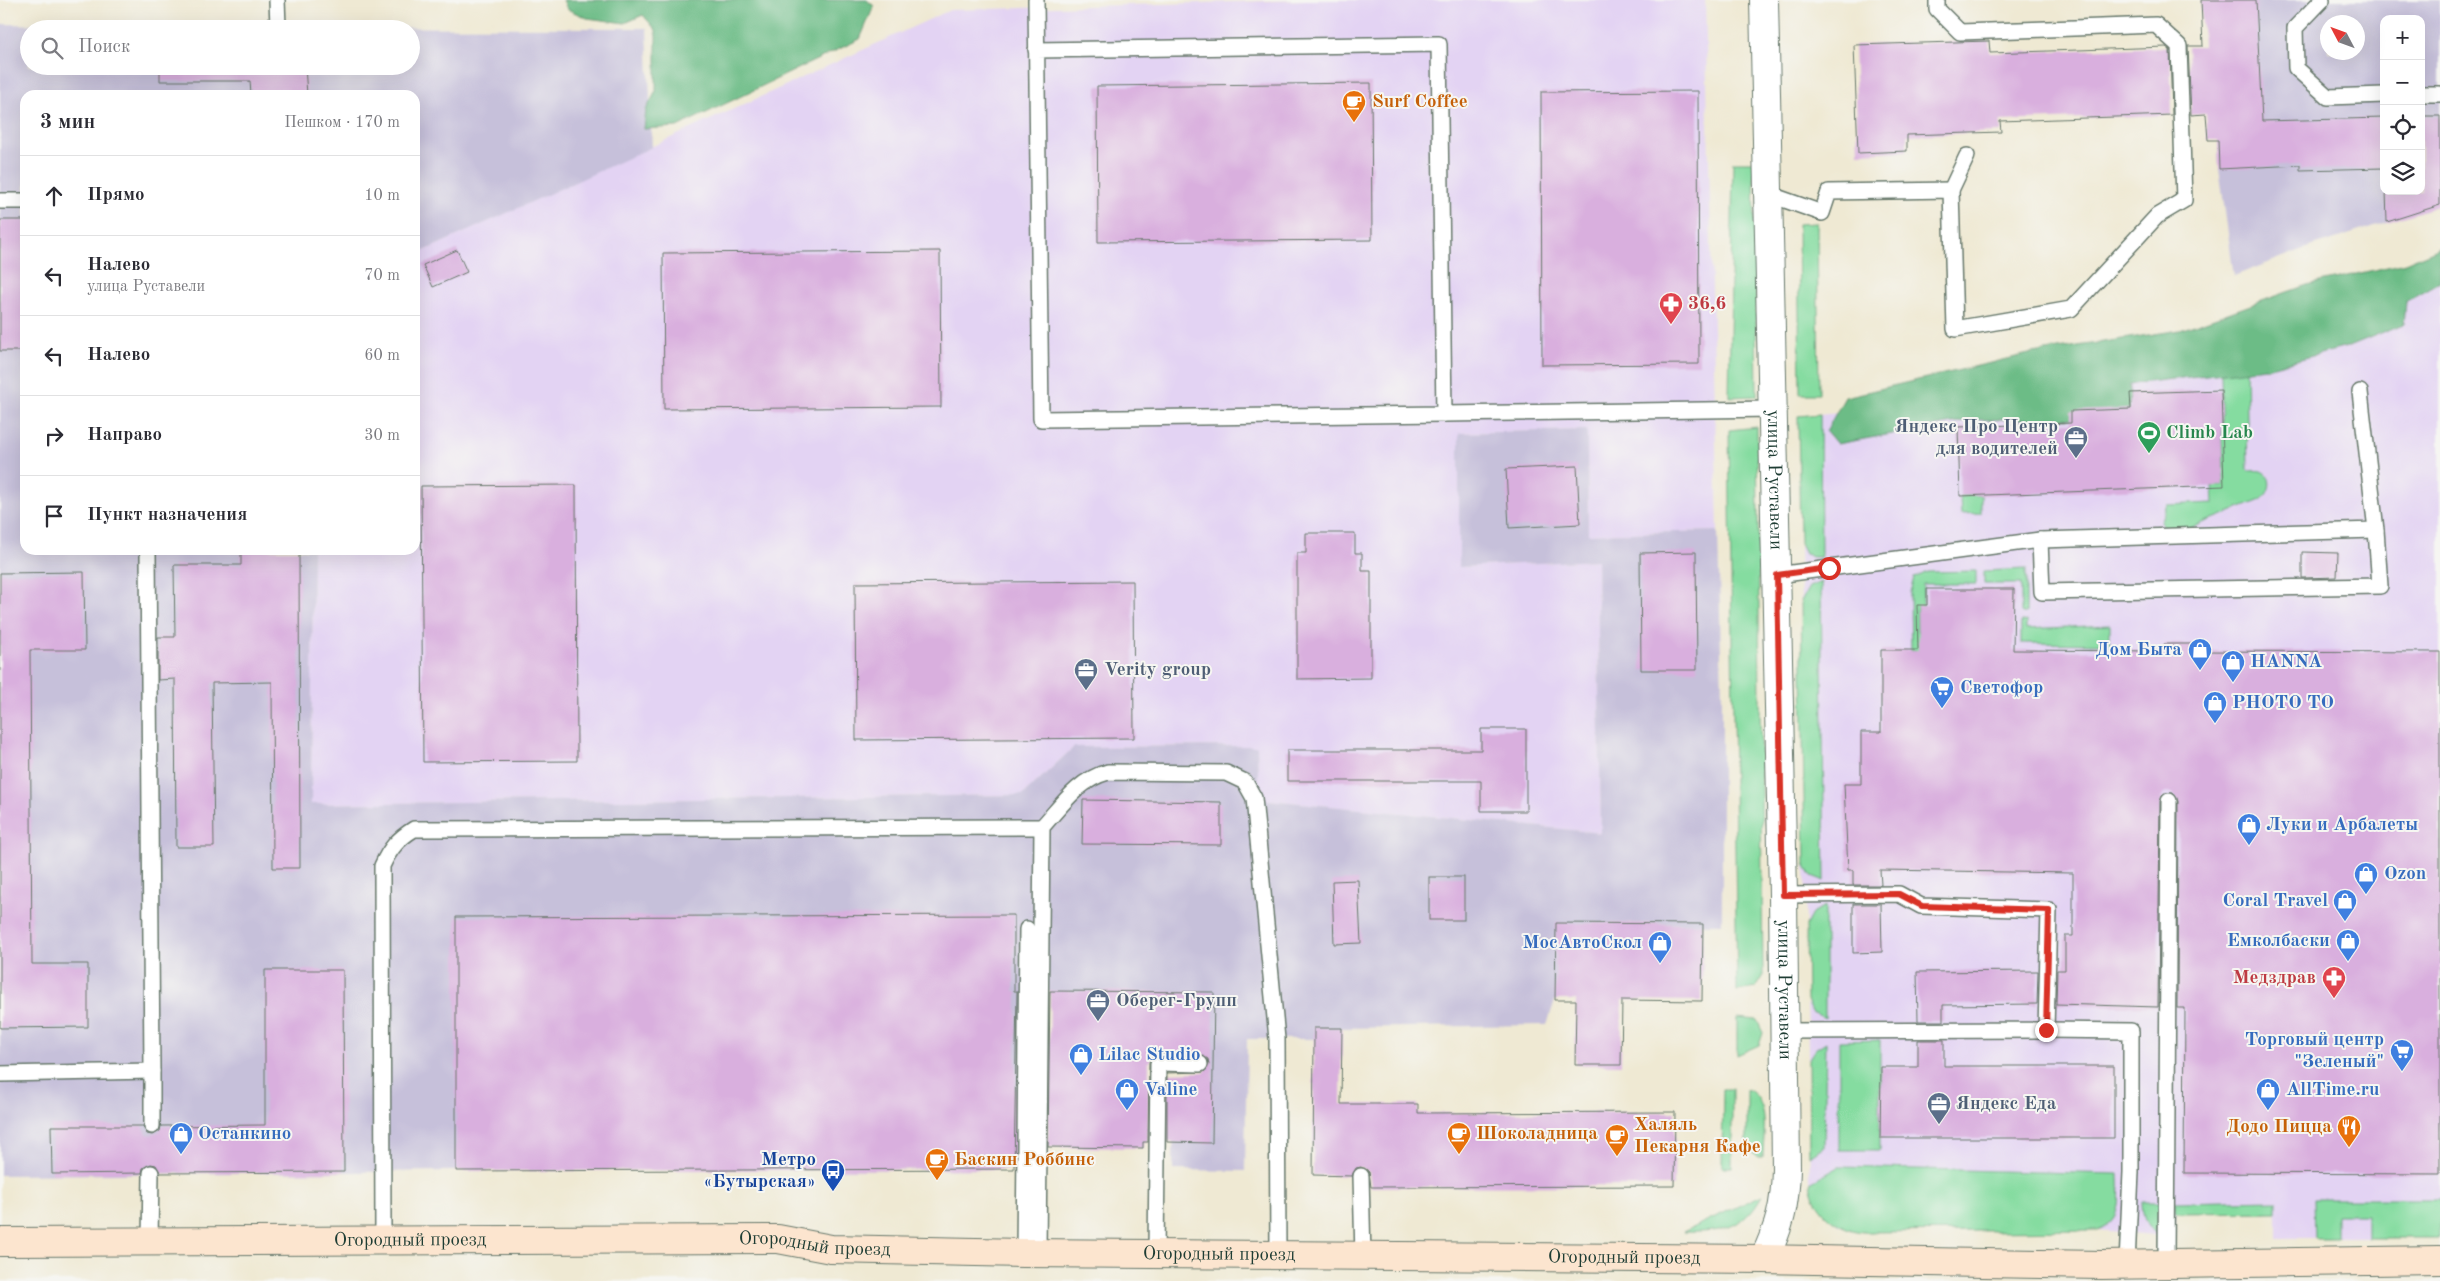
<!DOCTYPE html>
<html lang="ru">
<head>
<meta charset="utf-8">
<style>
	body { margin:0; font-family:"Old Standard TT",serif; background:#f2f2f3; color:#2b2b33 }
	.controls { position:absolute; right:15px; top:15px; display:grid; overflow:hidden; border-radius:10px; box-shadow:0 5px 20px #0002 }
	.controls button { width:45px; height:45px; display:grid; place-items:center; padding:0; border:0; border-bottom:1px solid #e1e1e2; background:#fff; color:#2b2b33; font:25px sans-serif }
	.compass { position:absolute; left:2320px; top:15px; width:45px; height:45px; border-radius:50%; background:#fff; box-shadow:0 5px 20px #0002; rotate:311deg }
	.stop { position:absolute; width:15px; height:15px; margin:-11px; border:4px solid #d93025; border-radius:50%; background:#fff }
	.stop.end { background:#d93025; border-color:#fff; box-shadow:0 1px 5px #0008 }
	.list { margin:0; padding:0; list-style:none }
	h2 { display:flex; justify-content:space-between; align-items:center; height:65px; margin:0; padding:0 20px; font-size:21px }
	h2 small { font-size:16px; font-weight:400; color:#7c7c81 }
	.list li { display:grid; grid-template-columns:32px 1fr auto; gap:15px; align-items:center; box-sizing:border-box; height:80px; padding:0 20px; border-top:1px solid #e1e1e2 }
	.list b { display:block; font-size:19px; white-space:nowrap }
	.list p { margin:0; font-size:16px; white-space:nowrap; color:#7c7c81 }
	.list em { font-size:16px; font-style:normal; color:#7c7c81 }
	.icon { flex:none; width:28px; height:28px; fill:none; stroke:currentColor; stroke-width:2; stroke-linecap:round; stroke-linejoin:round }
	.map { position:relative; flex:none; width:2440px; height:1281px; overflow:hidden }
	.search { position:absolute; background:#fff; box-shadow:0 5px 20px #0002; left:20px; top:20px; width:400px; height:55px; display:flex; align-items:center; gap:12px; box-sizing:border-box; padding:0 18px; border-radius:28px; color:#7c7c81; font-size:19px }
	.panel { position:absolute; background:#fff; box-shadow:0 5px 20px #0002; left:20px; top:90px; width:400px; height:465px; border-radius:15px }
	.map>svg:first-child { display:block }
	.built { fill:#e3d3f3 }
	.industrial { fill:#c6c0da; fill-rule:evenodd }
	.green { fill:#85dca0; stroke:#528c6a }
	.forest { fill:#6cbc86; stroke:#467c5d }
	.building { fill:#d9afde }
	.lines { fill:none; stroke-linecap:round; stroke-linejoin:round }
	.service-casing { stroke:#68796c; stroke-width:18 }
	.minor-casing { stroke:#68796c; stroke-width:30 }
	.secondary-casing { stroke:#68796c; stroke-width:30 }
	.service { stroke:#fff; stroke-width:15 }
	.minor { stroke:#fff; stroke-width:28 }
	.secondary { stroke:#fce5cf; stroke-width:28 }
	.route { stroke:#d93025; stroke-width:6 }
	.labels { text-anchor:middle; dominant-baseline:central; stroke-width:4; stroke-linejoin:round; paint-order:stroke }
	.food-label { font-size:19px; font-weight:bold; fill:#c56008; stroke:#f6f6f2; text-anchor:start }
	.health-label { font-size:19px; font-weight:bold; fill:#be3a42; stroke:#f6f6f2; text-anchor:start }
	.service-label { font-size:19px; font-weight:bold; fill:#4e5e75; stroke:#f6f6f2; text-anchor:start }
	.leisure-label { font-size:19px; font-weight:bold; fill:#27864d; stroke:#f6f6f2; text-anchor:start }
	.street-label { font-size:19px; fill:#1f3d34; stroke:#f6f6f2 }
	.shop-label { font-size:19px; font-weight:bold; fill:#366cbe; stroke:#f6f6f2; text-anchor:start }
	.transit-label { font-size:19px; font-weight:bold; fill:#164399; stroke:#f6f6f2; text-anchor:end }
</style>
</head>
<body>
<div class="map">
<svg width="2440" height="1281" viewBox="0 0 2440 1281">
	<rect width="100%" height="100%" fill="#f6f6f2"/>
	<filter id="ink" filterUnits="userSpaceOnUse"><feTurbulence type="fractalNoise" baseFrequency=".02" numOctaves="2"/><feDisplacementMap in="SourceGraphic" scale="10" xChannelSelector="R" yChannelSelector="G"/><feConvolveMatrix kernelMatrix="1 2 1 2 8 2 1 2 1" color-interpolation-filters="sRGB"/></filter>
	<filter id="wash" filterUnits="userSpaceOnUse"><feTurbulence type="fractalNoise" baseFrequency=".0096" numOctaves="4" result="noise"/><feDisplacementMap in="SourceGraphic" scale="20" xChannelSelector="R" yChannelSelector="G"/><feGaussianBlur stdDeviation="1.12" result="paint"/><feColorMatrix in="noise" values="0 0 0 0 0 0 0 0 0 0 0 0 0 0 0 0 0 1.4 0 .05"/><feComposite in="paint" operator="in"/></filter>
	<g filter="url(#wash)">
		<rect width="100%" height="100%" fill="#efe9d3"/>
		<g class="built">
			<polygon points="1307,0 1705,0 1718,531 1588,534 1587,430 1459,433 1459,567 1597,560 1601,833 1259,799 1257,746 1074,747 1023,795 311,804 313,550 415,550 415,255 950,10"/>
			<polygon points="2440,277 2440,1238 2276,1238 2276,1212 2176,1213 2175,1237 2097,1230 1862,1232 1838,1225 1819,1207 1812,1193 1810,1178 1798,416 1993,397"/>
		</g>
		<g class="industrial">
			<path d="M2201 0H2440V205L2304 249 2234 276 2219 169 2218 140H2208ZM2384 19H2421V191H2384ZM2328 22H2358V52H2328Z"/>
			<path d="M0 24 159 27 647 28 652 147 415 255V95H25V550H313L311 804 1023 795 1074 747 1257 746 1259 799 1601 833 1597 560 1459 567V433L1587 430 1588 534 1718 531 1722 695V924L1556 923 1555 1000 1547 1025 1342 1028 1314 1039H1247L1245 1171 1173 1170 1174 1079H1213V992L1049 991H1034L1025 1169 456 1171 0 1175ZM29 29H411V66H29Z"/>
		</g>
		<g class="green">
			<polygon points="1733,162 1754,162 1757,396 1729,397"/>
			<polygon points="1817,223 1819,394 1800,394 1798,224"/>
			<path d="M2246 367 2248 471C2252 471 2258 470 2261 471 2275 477 2270 493 2261 500L2180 532 2166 531 2160 522 2167 505 2214 503 2213 486H2224L2221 373Z"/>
			<polygon points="1820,414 1821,557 1811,557 1805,553 1800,543 1798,416"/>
			<polygon points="1757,427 1763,977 1756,988 1737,991 1729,430"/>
			<polygon points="1981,495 1981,513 1961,514 1960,496"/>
			<polygon points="2026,569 2026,613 2021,613 2021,584 1984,584 1984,571"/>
			<polygon points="1976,571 1976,584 1923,584 1923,605 1917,606 1917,631 1927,650 1911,650 1910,592 1914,578 1928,572"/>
			<polygon points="1821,582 1825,881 1812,876 1805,864 1801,601 1809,587"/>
			<polygon points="2026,621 2026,629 2110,625 2110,644 2021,643 2021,622"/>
			<polygon points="1825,906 1825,1018 1812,1012 1807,1000 1806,925 1813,912"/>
			<polygon points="1737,1018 1757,1020 1763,1033 1759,1045 1737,1055"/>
			<polygon points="1880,1040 1880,1150 1839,1150 1839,1041"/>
			<polygon points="1826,1042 1824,1147 1809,1156 1808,1060 1815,1049"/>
			<polygon points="1723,1089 1732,1089 1732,1167 1722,1167"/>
			<path d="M1747 1089C1771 1100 1763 1135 1763 1157H1759L1747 1148Z"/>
			<path d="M1839 1167 2119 1174C2119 1198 2125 1221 2097 1230L1862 1232C1836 1228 1814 1211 1810 1183Z"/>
			<path d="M1762 1195C1744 1230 1718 1233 1683 1232Z"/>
			<polygon points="2313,1199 2440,1199 2440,1238 2367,1238 2367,1215 2337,1215 2337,1238 2314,1238"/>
			<polygon points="2276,1200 2276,1212 2175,1213 2175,1202"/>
			<path d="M2142 1202H2159V1235C2146 1228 2142 1217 2142 1202Z"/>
		</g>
		<g class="forest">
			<polygon points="563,0 867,0 874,6 860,39 677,127 644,129 646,110 656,91 656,30 643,15 625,23 587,18 567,9"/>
			<polygon points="2440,248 2440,282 2405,302 2403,324 2347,347 2266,368 2130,384 2129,418 1969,420 1837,444 1826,431 1845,397 2033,353 2180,330 2307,285 2405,263"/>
		</g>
		<g id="blocks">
			<g class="building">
				<polygon points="2201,0 2256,0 2262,121 2384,118 2384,168 2300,170 2300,165 2219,169 2218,140 2208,140 2206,114 2191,115 2188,46 2203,46"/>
				<polygon points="269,26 269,29 159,27 233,27"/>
				<polygon points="1989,41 1990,53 2166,47 2170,50 2172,115 2000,121 2001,132 1907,135 1907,151 1858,153 1854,45"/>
				<polygon points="160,66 305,66 307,95 251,95 250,81 160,81"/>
				<polygon points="1371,83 1372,240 1098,242 1097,86"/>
				<polygon points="1698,91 1699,364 1542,365 1541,92"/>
				<polygon points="2421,116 2440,116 2440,205 2387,222 2386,191 2421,191"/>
				<rect x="0" y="220" width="25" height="131"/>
				<polygon points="457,250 467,272 433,287 423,265"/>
				<polygon points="940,251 941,407 664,409 663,253"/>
				<polygon points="2221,390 2224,486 1960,496 1958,427 2071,423 2071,411 2131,409 2130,393"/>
				<polygon points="1577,466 1580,524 1509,528 1506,469"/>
				<polygon points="576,485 577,761 423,762 421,486"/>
				<polygon points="1306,533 1355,533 1355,553 1362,553 1362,571 1371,571 1371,678 1297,679 1297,553 1306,553"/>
				<polygon points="241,550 299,550 300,868 273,868 272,682 212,683 214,847 176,847 175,679 158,680 158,637 175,637 174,565 241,565"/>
				<polygon points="1696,552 1697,670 1641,670 1640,553"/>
				<polygon points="2302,552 2338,553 2337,577 2302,578"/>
				<polygon points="84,572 85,650 30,650 32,964 88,964 88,1027 0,1028 0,573"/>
				<polygon points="1133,581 1134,738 856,740 855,583"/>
				<polygon points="1927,589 2014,589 2013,650 2163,651 2164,644 2193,644 2193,651 2440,652 2440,1174 2184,1173 2185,1008 2177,1008 2178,801 2173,793 2164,793 2160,801 2158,1007 2056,1004 2057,970 2065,970 2065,936 2073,936 2073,873 1880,870 1881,885 1853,885 1853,870 1848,870 1844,784 1861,784 1861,732 1881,732 1881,650 1918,650 1917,605 1927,605"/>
				<polygon points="1481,729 1526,729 1526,811 1481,811 1481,781 1287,781 1287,750 1481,750"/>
				<polygon points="1083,800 1221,802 1221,845 1082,844"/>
				<rect x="1429" y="877" width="35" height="43"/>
				<polygon points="1358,880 1361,943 1334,944 1332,881"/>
				<polygon points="1853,904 1881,904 1882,952 1853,953"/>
				<polygon points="1014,915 1014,991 1017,991 1014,1169 456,1171 456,917"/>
				<polygon points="1556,923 1703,924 1702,1001 1622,1000 1621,1065 1575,1065 1576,1000 1555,1000"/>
				<polygon points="265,970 343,970 344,1172 160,1173 156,1165 151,1164 143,1168 142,1173 52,1174 51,1126 143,1126 147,1134 152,1135 160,1131 161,1126 265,1125"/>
				<polygon points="2038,971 2037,1004 1943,1005 1943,1021 1918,1021 1917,972"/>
				<polygon points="1050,991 1214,992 1212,1143 1167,1142 1167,1073 1204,1072 1209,1065 1208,1059 1200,1055 1158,1054 1153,1055 1149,1062 1148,1142 1143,1142 1143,1148 1048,1147"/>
				<polygon points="1314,1028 1342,1028 1341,1104 1418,1104 1418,1113 1675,1112 1674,1186 1371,1187 1369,1172 1361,1167 1356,1168 1352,1176 1313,1175"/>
				<polygon points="1918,1040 1944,1040 1944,1066 2114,1066 2114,1138 1880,1138 1881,1067 1918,1067"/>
			</g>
		</g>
	</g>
	<g filter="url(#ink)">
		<use href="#blocks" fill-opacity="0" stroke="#68796c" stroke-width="1"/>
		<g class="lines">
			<g class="service-casing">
				<g id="service">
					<polyline points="277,0 278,26"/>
					<polyline points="1036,0 1041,419 1444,414 1439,44 1036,50"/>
					<polyline points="2322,0 2295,28 2296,68 2328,97 2384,95"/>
					<polyline points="2421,94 2440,94"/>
					<polyline points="1951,190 1967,156"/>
					<polyline points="1768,194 1822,213 1829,192 1951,190 1955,329 2071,309 2157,216 2184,200 2179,46 2156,25 1960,32 1937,9 1937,0"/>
					<polyline points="0,201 25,201"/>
					<polyline points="1444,414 1772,409"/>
					<polyline points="2040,540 2042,592 2380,586 2376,530"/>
					<polyline points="1777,575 2040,540 2376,530 2360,392"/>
					<polyline points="1783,895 1899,894 1921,906 2049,910 2046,1030 1785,1031"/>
					<polyline points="2046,1030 2131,1031 2131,1172 2127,1264"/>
					<polyline points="0,1074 152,1071 148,550"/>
					<polyline points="152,1126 152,1071"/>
					<polyline points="1361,1176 1363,1257"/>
					<path d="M383 1240 382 866C390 848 398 839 414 829L1042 827"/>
					<polyline points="150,1241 151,1173"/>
					<polyline points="1024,1253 1027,929"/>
					<path d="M1038 1253 1042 827C1062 805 1078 780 1108 772L1226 773 1245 782 1254 798 1277 1039 1278 1255"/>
					<polyline points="1156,1253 1158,1063 1200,1064"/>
					<polyline points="2166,1264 2169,801"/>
				</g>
			</g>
			<g class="minor-casing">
				<g id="minor">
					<path id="s1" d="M1764 0 1783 895 1786 1169C1785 1207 1780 1225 1764 1259"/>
				</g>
			</g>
			<g class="secondary-casing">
				<g id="secondary">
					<path id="s2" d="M0 1242 778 1239 831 1249 1024 1253 1764 1259 2101 1265 2440 1260"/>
				</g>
			</g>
			<use href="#service" class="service"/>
			<use href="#minor" class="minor"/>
			<use href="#secondary" class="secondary"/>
		</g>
	</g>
	<g class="lines" filter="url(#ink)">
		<polyline class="route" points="1829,568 1777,575 1783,895 1899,894 1922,906 2049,910 2046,1030"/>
	</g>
	<defs>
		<g id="cafe-pin" transform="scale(1.25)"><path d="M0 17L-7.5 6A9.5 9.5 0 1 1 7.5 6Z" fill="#e8710a" stroke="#f6f6f2"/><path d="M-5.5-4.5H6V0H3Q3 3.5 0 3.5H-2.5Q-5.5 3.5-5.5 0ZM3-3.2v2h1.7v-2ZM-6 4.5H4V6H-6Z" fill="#fff"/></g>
		<g id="pharmacy-pin" transform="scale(1.25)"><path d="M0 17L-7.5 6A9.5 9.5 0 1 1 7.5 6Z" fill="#e0444e" stroke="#f6f6f2"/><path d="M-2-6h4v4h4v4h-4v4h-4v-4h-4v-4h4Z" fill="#fff"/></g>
		<g id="stadium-pin" transform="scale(1.25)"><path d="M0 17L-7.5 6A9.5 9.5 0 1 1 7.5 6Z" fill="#2e9e5b" stroke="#f6f6f2"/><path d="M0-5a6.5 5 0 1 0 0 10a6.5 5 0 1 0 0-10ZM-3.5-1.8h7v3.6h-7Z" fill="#fff"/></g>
		<g id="office-pin" transform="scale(1.25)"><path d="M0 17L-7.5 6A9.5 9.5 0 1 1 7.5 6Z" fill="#5c6f8a" stroke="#f6f6f2"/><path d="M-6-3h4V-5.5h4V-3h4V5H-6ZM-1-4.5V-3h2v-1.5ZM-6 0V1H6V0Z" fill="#fff"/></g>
		<g id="shop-pin" transform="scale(1.25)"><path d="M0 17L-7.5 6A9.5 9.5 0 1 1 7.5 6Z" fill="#3f7fe0" stroke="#f6f6f2"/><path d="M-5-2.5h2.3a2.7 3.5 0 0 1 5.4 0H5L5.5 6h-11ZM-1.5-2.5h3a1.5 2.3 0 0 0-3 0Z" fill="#fff"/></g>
		<g id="supermarket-pin" transform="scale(1.25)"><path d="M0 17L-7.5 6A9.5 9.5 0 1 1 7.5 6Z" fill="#3f7fe0" stroke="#f6f6f2"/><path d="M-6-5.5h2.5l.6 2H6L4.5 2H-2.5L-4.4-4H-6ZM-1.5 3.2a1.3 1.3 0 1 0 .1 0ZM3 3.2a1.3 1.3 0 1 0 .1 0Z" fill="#fff"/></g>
		<g id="restaurant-pin" transform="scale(1.25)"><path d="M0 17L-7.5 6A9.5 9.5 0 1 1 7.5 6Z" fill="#e8710a" stroke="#f6f6f2"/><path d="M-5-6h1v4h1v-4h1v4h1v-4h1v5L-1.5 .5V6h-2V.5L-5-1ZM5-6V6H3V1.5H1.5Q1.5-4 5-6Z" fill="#fff"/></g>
		<g id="bus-pin" transform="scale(1.25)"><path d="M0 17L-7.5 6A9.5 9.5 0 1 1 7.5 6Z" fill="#1a4fb4" stroke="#f6f6f2"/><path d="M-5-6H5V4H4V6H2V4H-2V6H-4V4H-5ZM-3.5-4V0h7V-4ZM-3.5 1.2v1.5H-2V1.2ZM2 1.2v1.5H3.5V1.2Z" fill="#fff"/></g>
	</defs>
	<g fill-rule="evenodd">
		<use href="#cafe-pin" x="1354" y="102"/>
		<use href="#pharmacy-pin" x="1671" y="304"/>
		<use href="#stadium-pin" x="2149" y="433"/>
		<use href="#office-pin" x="2076" y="438"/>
		<use href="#shop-pin" x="2200" y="650"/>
		<use href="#shop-pin" x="2233" y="662"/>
		<use href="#office-pin" x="1086" y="670"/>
		<use href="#supermarket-pin" x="1942" y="688"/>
		<use href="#shop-pin" x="2215" y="703"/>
		<use href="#shop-pin" x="2249" y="825"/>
		<use href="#shop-pin" x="2366" y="874"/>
		<use href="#shop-pin" x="2345" y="901"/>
		<use href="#shop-pin" x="2348" y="941"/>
		<use href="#shop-pin" x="1660" y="943"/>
		<use href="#pharmacy-pin" x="2334" y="978"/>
		<use href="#office-pin" x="1098" y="1001"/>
		<use href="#supermarket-pin" x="2402" y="1051"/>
		<use href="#shop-pin" x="1081" y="1055"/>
		<use href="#shop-pin" x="1127" y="1090"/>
		<use href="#shop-pin" x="2268" y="1090"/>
		<use href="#office-pin" x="1939" y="1104"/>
		<use href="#restaurant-pin" x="2349" y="1127"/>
		<use href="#shop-pin" x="181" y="1134"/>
		<use href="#cafe-pin" x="1459" y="1134"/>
		<use href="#cafe-pin" x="1617" y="1136"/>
		<use href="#cafe-pin" x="937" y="1160"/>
		<use href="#bus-pin" x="833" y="1171"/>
	</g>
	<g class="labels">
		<g class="food-label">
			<text x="1372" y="102">Surf Coffee</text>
			<text x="1634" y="1125">Халяль<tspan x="1634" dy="22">Пекарня Кафе</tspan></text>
			<text x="2332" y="1127" text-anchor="end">Додо Пицца</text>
			<text x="1476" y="1134">Шоколадница</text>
			<text x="954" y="1160">Баскин Роббинс</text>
		</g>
		<g class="health-label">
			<text x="1688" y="304">36,6</text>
			<text x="2316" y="978" text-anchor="end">Медздрав</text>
		</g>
		<g class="service-label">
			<text x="2058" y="427" text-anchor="end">Яндекс Про Центр<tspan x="2058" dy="22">для водителей</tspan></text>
			<text x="1104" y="670">Verity group</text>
			<text x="1116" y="1001">Оберег-Групп</text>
			<text x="1956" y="1104">Яндекс Еда</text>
		</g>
		<g class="leisure-label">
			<text x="2166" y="433">Climb Lab</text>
		</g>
		<g class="street-label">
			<text stroke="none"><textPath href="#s1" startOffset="480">улица Руставели</textPath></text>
			<text stroke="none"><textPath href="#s1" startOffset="990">улица Руставели</textPath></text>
			<text stroke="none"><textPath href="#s2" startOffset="410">Огородный проезд</textPath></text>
			<text stroke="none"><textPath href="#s2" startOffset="815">Огородный проезд</textPath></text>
			<text stroke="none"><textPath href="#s2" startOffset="1220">Огородный проезд</textPath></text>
			<text stroke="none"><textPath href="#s2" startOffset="1625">Огородный проезд</textPath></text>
		</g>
		<g class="shop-label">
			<text x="2182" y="650" text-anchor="end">Дом Быта</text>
			<text x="2250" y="662">HANNA</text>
			<text x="1960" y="688">Светофор</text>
			<text x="2232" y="703">PHOTO TO</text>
			<text x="2266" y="825">Луки и Арбалеты</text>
			<text x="2384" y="874">Ozon</text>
			<text x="2328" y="901" text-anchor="end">Coral Travel</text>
			<text x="2330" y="941" text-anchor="end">Емколбаски</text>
			<text x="1642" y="943" text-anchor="end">МосАвтоСкол</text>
			<text x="2384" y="1040" text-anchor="end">Торговый центр<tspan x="2384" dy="22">"Зеленый"</tspan></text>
			<text x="1098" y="1055">Lilac Studio</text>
			<text x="1144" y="1090">Valine</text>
			<text x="2286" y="1090">AllTime.ru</text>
			<text x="198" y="1134">Останкино</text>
		</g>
		<g class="transit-label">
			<text x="816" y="1160">Метро<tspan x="816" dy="22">«Бутырская»</tspan></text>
		</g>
	</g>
</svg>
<div class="controls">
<button>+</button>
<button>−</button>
<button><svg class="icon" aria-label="locate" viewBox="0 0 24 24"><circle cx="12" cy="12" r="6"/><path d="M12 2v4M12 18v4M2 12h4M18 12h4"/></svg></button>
<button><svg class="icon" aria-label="layers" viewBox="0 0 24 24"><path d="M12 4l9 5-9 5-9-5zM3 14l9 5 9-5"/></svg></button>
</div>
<svg class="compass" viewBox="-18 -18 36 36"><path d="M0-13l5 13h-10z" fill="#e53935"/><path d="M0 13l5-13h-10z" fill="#7c7c81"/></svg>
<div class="stop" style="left:1829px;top:568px"></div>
<div class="stop end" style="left:2046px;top:1030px"></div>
<div class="search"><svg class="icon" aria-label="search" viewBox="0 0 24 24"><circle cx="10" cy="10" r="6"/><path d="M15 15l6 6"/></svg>Поиск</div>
<section class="panel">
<h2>3 мин<small>Пешком · 170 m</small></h2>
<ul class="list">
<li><svg class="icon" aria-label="ahead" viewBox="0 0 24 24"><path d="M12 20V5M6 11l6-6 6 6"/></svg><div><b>Прямо</b></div><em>10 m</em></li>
<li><svg class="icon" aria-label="left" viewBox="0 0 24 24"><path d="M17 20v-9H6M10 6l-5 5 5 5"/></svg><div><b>Налево</b><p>улица Руставели</p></div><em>70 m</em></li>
<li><svg class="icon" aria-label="left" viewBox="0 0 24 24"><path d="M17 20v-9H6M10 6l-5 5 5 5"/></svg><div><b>Налево</b></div><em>60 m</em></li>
<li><svg class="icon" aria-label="right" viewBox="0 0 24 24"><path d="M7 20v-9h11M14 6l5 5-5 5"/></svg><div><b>Направо</b></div><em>30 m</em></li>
<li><svg class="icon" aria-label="arrive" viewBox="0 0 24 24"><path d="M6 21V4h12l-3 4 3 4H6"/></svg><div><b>Пункт назначения</b></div></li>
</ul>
</section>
</div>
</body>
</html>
